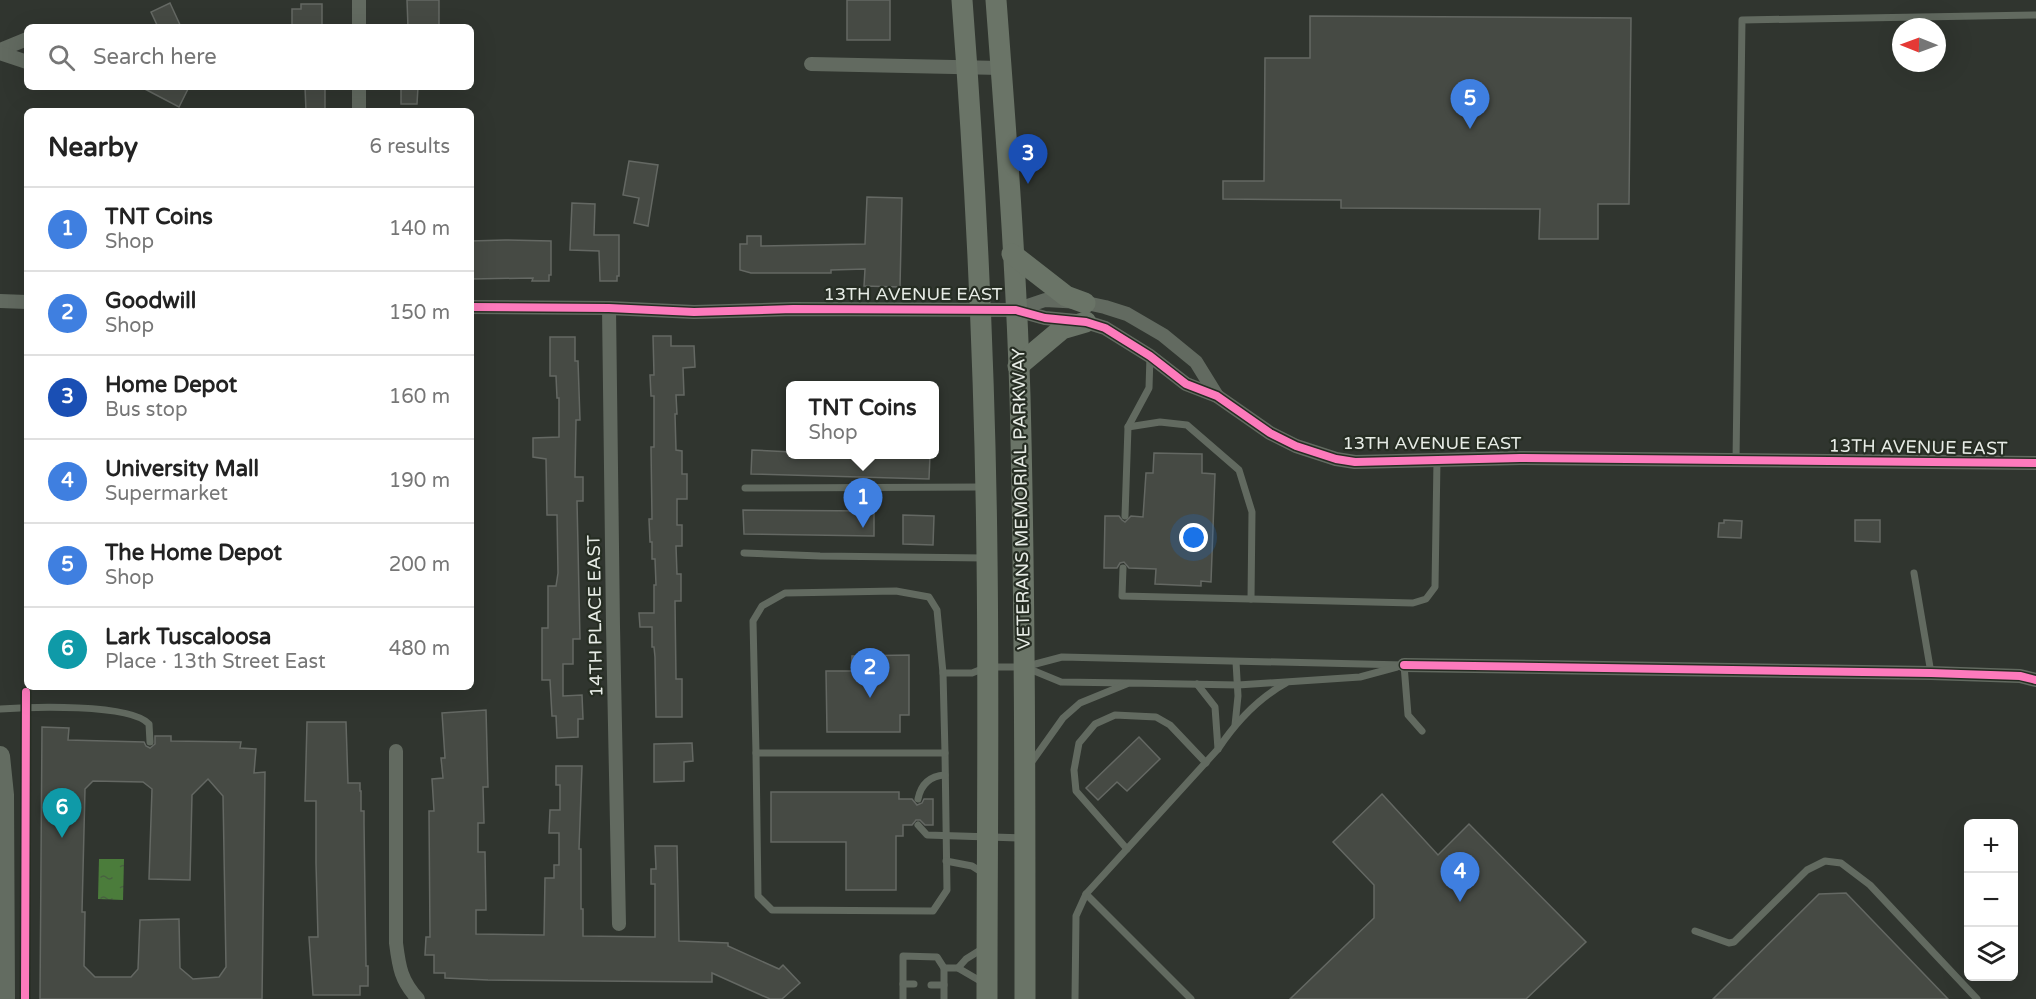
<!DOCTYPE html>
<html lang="en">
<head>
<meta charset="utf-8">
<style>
	body { margin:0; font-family:"Varela Round",sans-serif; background:#f6f6f6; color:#222 }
	.controls { position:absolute; right:18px; bottom:18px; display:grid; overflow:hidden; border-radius:9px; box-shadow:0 6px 24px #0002 }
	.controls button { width:54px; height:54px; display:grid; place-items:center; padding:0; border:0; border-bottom:2px solid #e0e0e0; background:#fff; color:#222; font:30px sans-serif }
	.compass { position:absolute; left:1892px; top:18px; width:54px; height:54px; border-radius:50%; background:#fff; box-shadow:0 6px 24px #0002; rotate:271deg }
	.you { position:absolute; left:1194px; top:538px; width:21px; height:21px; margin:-15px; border:4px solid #fff; border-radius:50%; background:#1a73e8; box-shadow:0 0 0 9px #1a73e833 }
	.badge { display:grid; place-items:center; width:39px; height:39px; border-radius:50%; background:#0f766e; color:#fff; font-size:20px; font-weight:700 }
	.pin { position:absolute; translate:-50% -50px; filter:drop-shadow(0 2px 3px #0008) }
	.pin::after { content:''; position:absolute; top:32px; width:21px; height:18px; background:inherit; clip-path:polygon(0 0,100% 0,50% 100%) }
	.popup { position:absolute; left:786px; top:381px; width:153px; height:78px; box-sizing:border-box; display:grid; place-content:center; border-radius:9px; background:#fff; filter:drop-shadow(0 2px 4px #0005); font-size:20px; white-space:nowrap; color:#767676 }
	.popup b { font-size:22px; color:#222 }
	.popup::after { content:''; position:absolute; left:50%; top:100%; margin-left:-12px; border:12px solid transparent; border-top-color:#fff }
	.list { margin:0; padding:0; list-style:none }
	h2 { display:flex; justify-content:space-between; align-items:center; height:78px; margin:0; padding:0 24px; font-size:26px }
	h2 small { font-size:20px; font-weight:400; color:#767676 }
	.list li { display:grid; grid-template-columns:39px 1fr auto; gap:18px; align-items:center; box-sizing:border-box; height:84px; padding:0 24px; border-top:2px solid #e0e0e0 }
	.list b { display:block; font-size:22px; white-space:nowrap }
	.list p { margin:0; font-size:20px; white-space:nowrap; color:#767676 }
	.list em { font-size:20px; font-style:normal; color:#767676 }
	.icon { flex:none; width:33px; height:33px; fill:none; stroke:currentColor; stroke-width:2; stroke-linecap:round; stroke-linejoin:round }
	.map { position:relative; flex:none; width:2036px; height:999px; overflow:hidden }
	.search { position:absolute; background:#fff; box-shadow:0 6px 24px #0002; left:24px; top:24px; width:450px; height:66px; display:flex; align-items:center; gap:15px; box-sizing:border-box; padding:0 21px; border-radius:9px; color:#767676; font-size:22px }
	.panel { position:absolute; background:#fff; box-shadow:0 6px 24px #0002; left:24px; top:108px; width:450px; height:582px; border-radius:9px }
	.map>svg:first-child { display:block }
	.water { fill:url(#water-ripples) }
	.building { fill:#464a44; stroke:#646863; stroke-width:1.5; fill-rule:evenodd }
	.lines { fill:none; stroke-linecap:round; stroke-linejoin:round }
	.lane { stroke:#626a60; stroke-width:7 }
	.street { stroke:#626a60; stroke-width:14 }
	.secondary { stroke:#636c61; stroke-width:20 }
	.primary { stroke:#6a7467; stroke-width:21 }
	.cycleway-casing { stroke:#262d23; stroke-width:11 }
	.cycleway { stroke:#fd7abc; stroke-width:8 }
	.labels { text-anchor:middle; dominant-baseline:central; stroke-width:4.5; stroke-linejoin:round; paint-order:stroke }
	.street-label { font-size:18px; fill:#e7ece6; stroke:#262d23 }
</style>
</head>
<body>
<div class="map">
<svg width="2036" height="999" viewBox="0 0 2036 999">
	<defs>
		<pattern id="water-ripples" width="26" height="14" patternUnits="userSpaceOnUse" patternTransform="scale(1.5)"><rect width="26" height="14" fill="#4b7c3b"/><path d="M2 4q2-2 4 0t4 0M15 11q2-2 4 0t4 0" fill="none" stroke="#486240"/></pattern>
	</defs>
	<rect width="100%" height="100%" fill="#30352f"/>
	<polygon class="water" points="99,859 124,859 123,900 98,899"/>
	<g class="building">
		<polygon points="407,0 439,0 439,25 431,25 431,27 408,27"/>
		<rect x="847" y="0" width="43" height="40"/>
		<polygon points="170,3 181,27 158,27 151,12"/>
		<polygon points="301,4 322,4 322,27 292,27 292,9 301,9"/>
		<polygon points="1310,16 1631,18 1629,204 1598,204 1598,239 1539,239 1540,209 1341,208 1341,200 1223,199 1223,181 1264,181 1265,58 1310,58"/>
		<polygon points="141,87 189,87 179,107"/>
		<polygon points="305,87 325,87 325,111 306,111"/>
		<polygon points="401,87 418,87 417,104 401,104"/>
		<polygon points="629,161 658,165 648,226 634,223 639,198 623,195"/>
		<polygon points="867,197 902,198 900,287 864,286 865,269 831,270 831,273 751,273 740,270 740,244 747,244 747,236 761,236 761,246 865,244"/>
		<polygon points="572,203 595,204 594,235 619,235 619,276 617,276 617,281 600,281 599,251 570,250"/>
		<polygon points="505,240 551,241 551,275 549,275 549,281 532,281 533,278 471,279 471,241"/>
		<polygon points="653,336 671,336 671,346 694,346 695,367 683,368 684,395 676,395 677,414 675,414 676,450 682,451 682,474 687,474 687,499 677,499 677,525 682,525 682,546 676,546 677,574 681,574 681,601 675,601 676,679 682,679 682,717 656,717 655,657 654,647 652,647 652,627 640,627 639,613 654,613 654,585 656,585 655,559 652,559 652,542 650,542 649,519 652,519 651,447 654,447 654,396 651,396 650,375 654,375"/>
		<polygon points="550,337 575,337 575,361 578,361 580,420 576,420 575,477 583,477 583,501 577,501 580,639 573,639 573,664 563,664 563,696 582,695 583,719 578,719 578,737 557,738 556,716 552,716 550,680 542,680 542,628 548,628 548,586 556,586 558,573 557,515 547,515 546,459 533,457 533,438 559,437 559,398 557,398 556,376 550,376"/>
		<polygon points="752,450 791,452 791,454 930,455 929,479 751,474"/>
		<polygon points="1154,453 1202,454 1202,473 1215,474 1211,582 1201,581 1201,586 1155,584 1156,569 1129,568 1124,562 1120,563 1117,568 1104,568 1105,516 1119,516 1122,520 1125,522 1131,516 1143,517 1146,473 1153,473"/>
		<polygon points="743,510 874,511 874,536 744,534"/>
		<polygon points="903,515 934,516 933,545 903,544"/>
		<polygon points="1724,520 1742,521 1741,538 1718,537 1719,523 1724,523"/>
		<polygon points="1855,520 1880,520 1880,542 1855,541"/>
		<polygon points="909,655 909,715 900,715 900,732 827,732 826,671 852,671 852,656"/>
		<polygon points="486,710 488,787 483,787 484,823 478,823 478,852 485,852 486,910 476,910 476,934 544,935 545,878 554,878 554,865 559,865 559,833 549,833 550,810 560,810 560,785 556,785 556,766 582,766 579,849 581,849 581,909 583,909 583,936 655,937 655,884 651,884 651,869 656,869 655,846 677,846 679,941 728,943 728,946 779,969 783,965 800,983 782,999 770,999 712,973 712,982 488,980 445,978 445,973 434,973 434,955 425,955 426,937 430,937 429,811 434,811 432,779 443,778 441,758 445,758 442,713"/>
		<polygon points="307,722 346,722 348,783 360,783 360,791 361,791 361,811 364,811 364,823 366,966 368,966 368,986 360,986 360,995 313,995 309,937 318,937 316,863 316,801 305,801"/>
		<path d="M42 727 69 728 68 740 144 742 146 746 150 748 155 744V736H171V741L241 742 240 748 256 749 254 773 265 772 262 999H40ZM208 779 223 796 226 967 219 977 193 979 180 968 179 919 140 920 138 969 131 977H95L84 966 85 912H82L85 789 93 781 143 782 152 789 149 879 190 880 192 795Z"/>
		<polygon points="1139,737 1160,759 1127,791 1117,782 1098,800 1086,788"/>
		<polygon points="692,743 693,761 684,762 684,781 654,782 654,744"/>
		<polygon points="771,792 899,792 899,799 912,799 917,805 922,803 924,799 933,799 933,825 925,825 920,820 916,820 912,825 903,825 903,836 896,836 896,890 846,890 846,842 771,842"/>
		<polygon points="1382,794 1438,855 1469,824 1586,942 1526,999 1290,999 1374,918 1374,885 1333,842"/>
		<polygon points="1846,893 1948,999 1713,999 1819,894"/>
	</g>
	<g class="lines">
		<g class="lane">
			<polyline points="1128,427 1160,422 1187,425 1239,470 1252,512 1251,599"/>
			<polyline points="1736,461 1742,20 2036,15"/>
			<polyline points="745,488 982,487"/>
			<polyline points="1125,516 1128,427 1149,388 1150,356"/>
			<polyline points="744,553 820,556 985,558"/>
			<polyline points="1123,568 1122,596 1413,603 1426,599 1435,587 1437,460"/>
			<polyline points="1914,573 1931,673"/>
			<polyline points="1404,665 1408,715 1422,731"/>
			<polyline points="1027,668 1061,682 1127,683"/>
			<polyline points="943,673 972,673 987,667 1024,667 1062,657 1404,665"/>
			<polyline points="1197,684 1215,707 1218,749"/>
			<path d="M0 709C29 707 130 703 149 724L150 742"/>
			<polyline points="1235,725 1238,696 1236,662"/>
			<polygon points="756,753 945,753 947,890 933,911 772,910 758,896"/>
			<polyline points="756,753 753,621 762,606 785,593 896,591 929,597 937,610 943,673 945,753"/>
			<polyline points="1031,763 1063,718 1080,703 1129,683 1238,685 1360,677 1397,667"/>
			<path d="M918 799C921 784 930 776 945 775"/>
			<polyline points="918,825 927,835 1022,838"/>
			<polyline points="1127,849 1076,791 1074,770 1079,743 1095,724 1115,715 1156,717 1170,725 1206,763"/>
			<polyline points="946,861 972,866 983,873"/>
			<polyline points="1086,894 1191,999"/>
			<polyline points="1695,931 1729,943 1734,942 1807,870 1825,861 1841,863 1870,885 1977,999"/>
			<polyline points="944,968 958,968 982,982"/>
			<polyline points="958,968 966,959 982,949"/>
			<polyline points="903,984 914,984"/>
			<polyline points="931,985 944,985"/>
			<polyline points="903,999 903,956 937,957 944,968 944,999"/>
			<path d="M1075 999 1076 916 1086 894 1218 749C1236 722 1257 699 1286 683"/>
		</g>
		<g class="street">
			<polyline points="359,0 359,27"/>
			<polyline points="0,50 27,39"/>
			<polyline points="0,53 27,62"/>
			<polyline points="811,64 1001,68"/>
			<polyline points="359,87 359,111"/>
			<polyline points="0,301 27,302"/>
			<polyline points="471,307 609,308 694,312 793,309 1016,310 1045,318 1086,322 1105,328 1150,356 1186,384 1217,396 1270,433 1296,446 1336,459 1355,462 1520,458 2036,463"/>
			<polyline points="609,308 613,626 619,924"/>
			<polyline points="1016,310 1045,300 1082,302 1105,307 1127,314 1163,335 1196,362 1217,396"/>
			<polyline points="1404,665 1931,673 2020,676 2036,680"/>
			<path d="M396 751V943C399 967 401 981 418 999"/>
		</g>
		<polyline class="secondary" points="0,756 4,795 5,999"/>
		<g class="primary">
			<path d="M962 0C976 185 985 371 987 557 989 704 987 852 987 999"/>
			<path d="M996 0C1006 132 1016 264 1020 396 1025 597 1025 798 1025 999"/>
			<polyline points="1012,254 1066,296 1085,303"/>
			<polyline points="1018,366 1062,329 1086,322"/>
		</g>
		<g class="cycleway-casing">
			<g id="cycleway">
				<polyline points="471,307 609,308 694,312 793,309 1016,310 1045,318 1086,322 1105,328 1150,356 1186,384 1217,396 1270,433 1296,446 1336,459 1355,462 1520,458 2036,463"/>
				<polyline points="1404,665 1931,673 2020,676 2036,680"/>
				<polyline points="25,999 26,692"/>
			</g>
		</g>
		<use href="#cycleway" class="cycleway"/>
	</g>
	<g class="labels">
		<g class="street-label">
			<text x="913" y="294">13TH AVENUE EAST</text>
			<text x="1432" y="443">13TH AVENUE EAST</text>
			<text transform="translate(1918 447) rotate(1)">13TH AVENUE EAST</text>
			<text transform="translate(1021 499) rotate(-91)">VETERANS MEMORIAL PARKWAY</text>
			<text transform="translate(595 616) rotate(-91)">14TH PLACE EAST</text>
		</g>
	</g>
</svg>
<div class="controls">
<button>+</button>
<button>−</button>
<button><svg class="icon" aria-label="layers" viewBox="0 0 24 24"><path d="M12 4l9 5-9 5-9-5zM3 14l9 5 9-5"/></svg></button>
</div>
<svg class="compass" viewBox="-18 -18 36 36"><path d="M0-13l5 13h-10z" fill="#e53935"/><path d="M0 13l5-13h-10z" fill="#767676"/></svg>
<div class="you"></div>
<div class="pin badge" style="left:863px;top:528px;background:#3f7fe0">1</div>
<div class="popup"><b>TNT Coins</b>Shop</div>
<div class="pin badge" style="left:870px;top:698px;background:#3f7fe0">2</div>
<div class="pin badge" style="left:1028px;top:184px;background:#1a4fb4">3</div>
<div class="pin badge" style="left:1460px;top:902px;background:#3f7fe0">4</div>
<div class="pin badge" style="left:1470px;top:129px;background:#3f7fe0">5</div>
<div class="pin badge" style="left:62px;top:838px;background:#0f9aa8">6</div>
<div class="search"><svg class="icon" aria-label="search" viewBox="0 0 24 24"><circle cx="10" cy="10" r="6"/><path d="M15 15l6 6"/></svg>Search here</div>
<section class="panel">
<h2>Nearby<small>6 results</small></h2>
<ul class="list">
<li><span class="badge" style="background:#3f7fe0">1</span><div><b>TNT Coins</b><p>Shop</p></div><em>140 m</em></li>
<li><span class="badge" style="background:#3f7fe0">2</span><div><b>Goodwill</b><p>Shop</p></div><em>150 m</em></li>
<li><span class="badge" style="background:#1a4fb4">3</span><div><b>Home Depot</b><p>Bus stop</p></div><em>160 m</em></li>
<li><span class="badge" style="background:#3f7fe0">4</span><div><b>University Mall</b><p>Supermarket</p></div><em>190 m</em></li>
<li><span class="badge" style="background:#3f7fe0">5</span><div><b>The Home Depot</b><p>Shop</p></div><em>200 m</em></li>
<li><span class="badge" style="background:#0f9aa8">6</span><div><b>Lark Tuscaloosa</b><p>Place · 13th Street East</p></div><em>480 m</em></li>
</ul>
</section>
</div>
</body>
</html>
